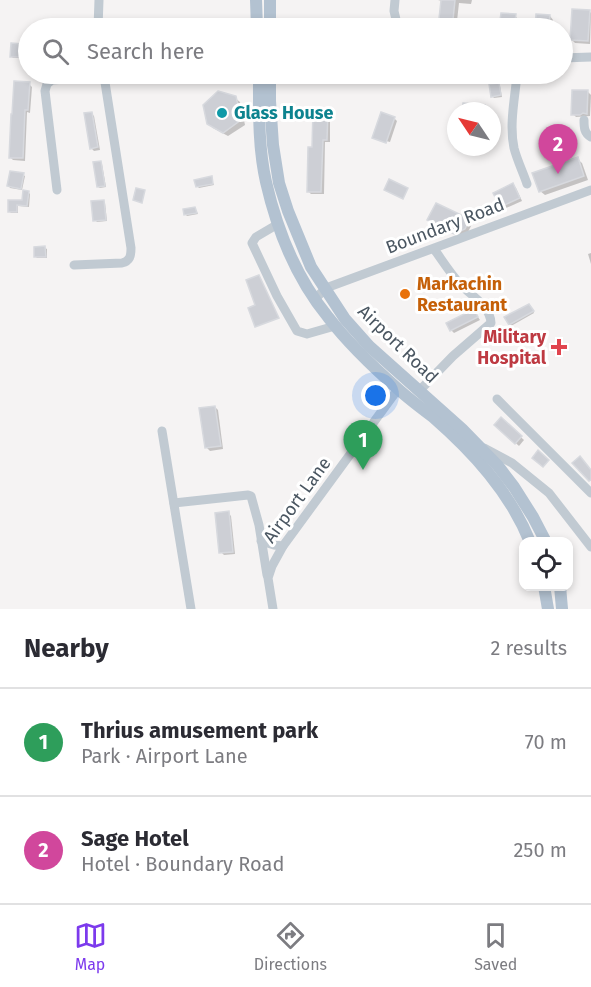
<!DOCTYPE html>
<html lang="en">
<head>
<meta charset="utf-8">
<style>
	body { margin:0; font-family:"Fira Sans",sans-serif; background:#f2f2f3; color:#2b2b33 }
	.controls { position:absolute; right:18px; bottom:18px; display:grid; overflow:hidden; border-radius:12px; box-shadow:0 3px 9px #0003 }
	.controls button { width:54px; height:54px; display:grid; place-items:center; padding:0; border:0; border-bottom:2px solid #e1e1e2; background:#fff; color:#2b2b33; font:30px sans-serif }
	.compass { position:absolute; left:447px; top:102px; width:54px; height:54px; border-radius:50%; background:#fff; box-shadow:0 3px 9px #0003; rotate:305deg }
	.you { position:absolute; left:376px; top:396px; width:21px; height:21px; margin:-15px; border:4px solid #fff; border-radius:50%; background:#1a73e8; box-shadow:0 0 0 9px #1a73e833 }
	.badge { display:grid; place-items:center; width:39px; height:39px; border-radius:50%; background:#7c3aed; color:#fff; font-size:20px; font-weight:700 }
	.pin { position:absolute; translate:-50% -50px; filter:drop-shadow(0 2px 3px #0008) }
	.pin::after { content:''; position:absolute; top:32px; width:21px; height:18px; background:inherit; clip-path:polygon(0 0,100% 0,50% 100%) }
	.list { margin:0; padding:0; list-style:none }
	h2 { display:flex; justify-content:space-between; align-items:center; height:78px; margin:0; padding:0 24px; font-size:26px }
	h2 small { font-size:20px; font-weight:400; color:#7c7c81 }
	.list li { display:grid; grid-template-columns:39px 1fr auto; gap:18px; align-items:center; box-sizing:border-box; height:108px; padding:0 24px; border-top:2px solid #e1e1e2 }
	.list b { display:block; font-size:22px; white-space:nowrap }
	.list p { margin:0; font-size:20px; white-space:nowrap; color:#7c7c81 }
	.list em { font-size:20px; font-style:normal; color:#7c7c81 }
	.icon { flex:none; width:33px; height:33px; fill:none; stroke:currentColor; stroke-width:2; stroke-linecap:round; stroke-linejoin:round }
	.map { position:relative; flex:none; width:591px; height:609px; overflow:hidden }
	.search { position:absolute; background:#fff; box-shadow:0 3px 9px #0003; left:18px; right:18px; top:18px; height:66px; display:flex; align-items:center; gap:15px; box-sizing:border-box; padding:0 21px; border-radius:33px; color:#7c7c81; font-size:22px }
	.sheet { height:294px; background:#fff }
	nav { display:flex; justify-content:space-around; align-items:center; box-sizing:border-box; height:84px; border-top:2px solid #e1e1e2; background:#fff; font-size:16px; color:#7c7c81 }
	nav a { display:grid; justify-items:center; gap:3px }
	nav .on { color:#7c3aed }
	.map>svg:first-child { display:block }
	.shadow { fill:#0003 }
	.building { fill:#cdcfd5; stroke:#d7d9de; stroke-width:1.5 }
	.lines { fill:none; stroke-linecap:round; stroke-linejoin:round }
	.minor { stroke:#c1cad2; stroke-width:9 }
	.major { stroke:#b3c2d1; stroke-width:12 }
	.culture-dot { fill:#0f9aa8; stroke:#fff; stroke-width:2 }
	.food-dot { fill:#e8710a; stroke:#fff; stroke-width:2 }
	.health-dot { fill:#e0444e; stroke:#fff; stroke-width:2 }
	.labels { text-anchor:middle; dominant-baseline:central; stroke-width:6; stroke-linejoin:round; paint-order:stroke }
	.culture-label { font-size:18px; font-weight:bold; fill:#0d838f; stroke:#fff; text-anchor:start }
	.street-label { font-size:18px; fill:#4a5661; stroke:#fff }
	.food-label { font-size:18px; font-weight:bold; fill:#c56008; stroke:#fff; text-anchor:start }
	.health-label { font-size:18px; font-weight:bold; fill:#be3a42; stroke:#fff; text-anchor:end }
</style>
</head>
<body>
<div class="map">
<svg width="591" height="609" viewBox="0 0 591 609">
	<rect width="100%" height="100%" fill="#f5f3f3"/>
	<g class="shadow">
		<polygon points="438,0 472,0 471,4 459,3 457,21 461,26 461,28 439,28 442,1"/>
		<polygon points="589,11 591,13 590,44 575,43 572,40"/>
		<polygon points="502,14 515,16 518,19 517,28 501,28"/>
		<polygon points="537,16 550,16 553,20 552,28 536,28"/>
		<polygon points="380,22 386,22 388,24 388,28 380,28"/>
		<polygon points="21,46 23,47 22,58 13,58 11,56"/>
		<polygon points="29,84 32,87 30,113 27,112 25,161 13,160 10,157"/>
		<polygon points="499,85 500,86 502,97 494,98 492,96"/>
		<polygon points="588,92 591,95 590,116 576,117 573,114"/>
		<polygon points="235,98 240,102 245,125 228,136 213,128 208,123"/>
		<polygon points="327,111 330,114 330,142 325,142 324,194 311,194 308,191 314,149"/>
		<polygon points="91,113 94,116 100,150 94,151 91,148"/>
		<polygon points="394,118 397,121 390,142 375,138 375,139 374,138"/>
		<polygon points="577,159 582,163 588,180 545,195 540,191"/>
		<polygon points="100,163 102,164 106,187 100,188 98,187"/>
		<polygon points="23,175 25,176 22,190 10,188 9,186"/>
		<polygon points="211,178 214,185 199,188 197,186"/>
		<polygon points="513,185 516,188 522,201 504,209 501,206"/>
		<polygon points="28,192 30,194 29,207 18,206 18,213 11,213 9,211 9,201 23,201"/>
		<polygon points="103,202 105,203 107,221 97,222 95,220"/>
		<polygon points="437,205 469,221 472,224 468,232 458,236 432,223 429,220"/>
		<polygon points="195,208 198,214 187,216 186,215"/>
		<polygon points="45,248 47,249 47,258 37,258 36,257"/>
		<polygon points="591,253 591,264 588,254"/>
		<polygon points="531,307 534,313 511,326 510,324"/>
		<polygon points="473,310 480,320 454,333 451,330"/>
		<polygon points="215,407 218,410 223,449 210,451 207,448"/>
		<polygon points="501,419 524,440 519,446 496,425"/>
		<polygon points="228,513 231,516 235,554 224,555 221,552"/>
	</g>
	<g class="building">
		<polygon points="441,0 455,0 453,20 458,20 457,28 438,28"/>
		<polygon points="572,9 590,10 588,41 570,40"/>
		<polygon points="501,13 516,14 514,28 499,28"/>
		<polygon points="536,14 550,15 549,28 535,28"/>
		<polygon points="11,43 22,44 21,57 10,57"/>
		<polygon points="14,81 30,82 28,110 25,110 23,158 9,158 11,114 12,114"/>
		<polygon points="499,83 501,95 491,97 489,84"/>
		<polygon points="572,90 588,90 587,114 583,113 580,115 571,115"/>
		<polygon points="218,91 236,96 241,120 223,133 207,124 203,105"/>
		<polygon points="463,103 485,105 484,111 462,111"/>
		<polygon points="313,110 328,110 327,140 323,140 321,192 307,192 308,147 312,147"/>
		<polygon points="92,112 98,147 90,149 84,113"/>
		<polygon points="381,112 395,117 386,143 372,138"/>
		<polygon points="578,157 584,176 539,192 532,173"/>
		<polygon points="101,161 105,186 97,187 93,162"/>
		<polygon points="10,171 24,173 21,189 7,186"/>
		<polygon points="212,176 213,184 196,187 194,180"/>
		<polygon points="389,179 408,188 403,199 384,190"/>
		<polygon points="513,183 520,198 500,207 493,193"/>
		<polygon points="136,188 145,190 142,203 133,200"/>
		<polygon points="23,190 29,191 27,206 17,205 17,212 8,212 8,200 22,200"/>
		<polygon points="104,200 106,220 93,221 91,201"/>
		<polygon points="436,203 470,219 465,229 454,234 427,220"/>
		<polygon points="195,207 197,213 184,215 183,209"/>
		<polygon points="45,246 46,257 34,257 34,247"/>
		<polygon points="259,275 279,318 255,327 248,308 255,305 246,280"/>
		<polygon points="529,304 534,311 509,325 504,317"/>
		<polygon points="474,309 478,317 450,331 446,323"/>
		<polygon points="215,406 221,446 205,448 199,408"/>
		<polygon points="501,417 522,436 515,444 494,425"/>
		<polygon points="538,450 549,460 543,467 532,458"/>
		<polygon points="580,456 591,470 591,480 589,481 572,463"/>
		<polygon points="229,511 233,552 219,553 215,513"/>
	</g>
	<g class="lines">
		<g class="minor">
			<polyline points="395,0 394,11 398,28"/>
			<polyline points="98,28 99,0"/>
			<polyline points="562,58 591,57"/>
			<path d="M517 74C515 98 509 124 514 148 517 160 523 172 527 184"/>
			<path d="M584 120C584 127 584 133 591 137"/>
			<polyline points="57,190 45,91 47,84 52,80 133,74"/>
			<polyline points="278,224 256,237 252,243 277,296 297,331 307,334 335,326"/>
			<path d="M74 265 122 263C130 261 131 256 131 248L104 76"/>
			<polyline points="315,299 326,288 591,190"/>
			<path d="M420 390 453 356 491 323C490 305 471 296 460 284 450 273 442 260 434 249"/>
			<polyline points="497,399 591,493"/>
			<polyline points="162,431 191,609"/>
			<polyline points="484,448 512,463 549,493 591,547"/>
			<polyline points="174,503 248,495 251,496 259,525 267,575"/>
			<polyline points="261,541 274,545 283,546"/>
			<polyline points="273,609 268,578 272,566 283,546 398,389"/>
		</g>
		<g class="major">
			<polyline points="256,0 257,28"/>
			<polyline points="270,0 270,28"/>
			<path d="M259 74C259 109 258 147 266 182 277 230 297 279 328 317 348 343 373 367 398 389 409 399 421 408 433 417 473 452 510 492 530 542"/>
			<polyline points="270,74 270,101 273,145 279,183 288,211 311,267 345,319 369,346 462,429 498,466 514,487 533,517 546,542"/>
			<polyline points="544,586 548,609"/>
			<polyline points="560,586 562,609"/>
		</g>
	</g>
	<circle class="culture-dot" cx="222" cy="113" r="6"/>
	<circle class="food-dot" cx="405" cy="294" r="6"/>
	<path class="health-dot" d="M556 338h6v6h6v6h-6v6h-6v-6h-6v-6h6z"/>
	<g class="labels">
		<g class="culture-label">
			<text x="234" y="113">Glass House</text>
		</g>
		<g class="street-label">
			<text transform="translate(445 226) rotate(-21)">Boundary Road</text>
			<text transform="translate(398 344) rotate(44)">Airport Road</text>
			<text transform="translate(297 500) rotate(-54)">Airport Lane</text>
		</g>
		<g class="food-label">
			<text x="417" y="284">Markachin<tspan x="417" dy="21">Restaurant</tspan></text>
		</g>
		<g class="health-label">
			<text x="546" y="337">Military<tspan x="546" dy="21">Hospital</tspan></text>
		</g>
	</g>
</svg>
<div class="controls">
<button><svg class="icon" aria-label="locate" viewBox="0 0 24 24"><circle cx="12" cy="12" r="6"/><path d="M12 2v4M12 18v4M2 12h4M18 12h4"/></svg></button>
</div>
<svg class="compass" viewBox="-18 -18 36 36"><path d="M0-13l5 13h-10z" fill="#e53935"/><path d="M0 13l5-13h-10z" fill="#7c7c81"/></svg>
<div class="you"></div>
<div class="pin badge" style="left:363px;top:470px;background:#2e9e5b">1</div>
<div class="pin badge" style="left:558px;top:174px;background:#d1479c">2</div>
<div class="search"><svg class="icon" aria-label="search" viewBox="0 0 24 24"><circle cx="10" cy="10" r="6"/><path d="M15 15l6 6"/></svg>Search here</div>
</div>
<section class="sheet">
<h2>Nearby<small>2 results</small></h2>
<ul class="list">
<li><span class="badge" style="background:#2e9e5b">1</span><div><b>Thrius amusement park</b><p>Park · Airport Lane</p></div><em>70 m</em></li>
<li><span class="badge" style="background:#d1479c">2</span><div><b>Sage Hotel</b><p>Hotel · Boundary Road</p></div><em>250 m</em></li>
</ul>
</section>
<nav>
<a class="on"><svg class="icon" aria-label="map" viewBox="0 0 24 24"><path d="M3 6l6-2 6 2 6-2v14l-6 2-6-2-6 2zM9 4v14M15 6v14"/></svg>Map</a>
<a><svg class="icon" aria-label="directions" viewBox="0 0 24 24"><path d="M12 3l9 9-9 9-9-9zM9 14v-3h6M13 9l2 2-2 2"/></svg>Directions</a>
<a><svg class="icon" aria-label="saved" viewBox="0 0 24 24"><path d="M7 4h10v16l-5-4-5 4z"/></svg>Saved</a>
</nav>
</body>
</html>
